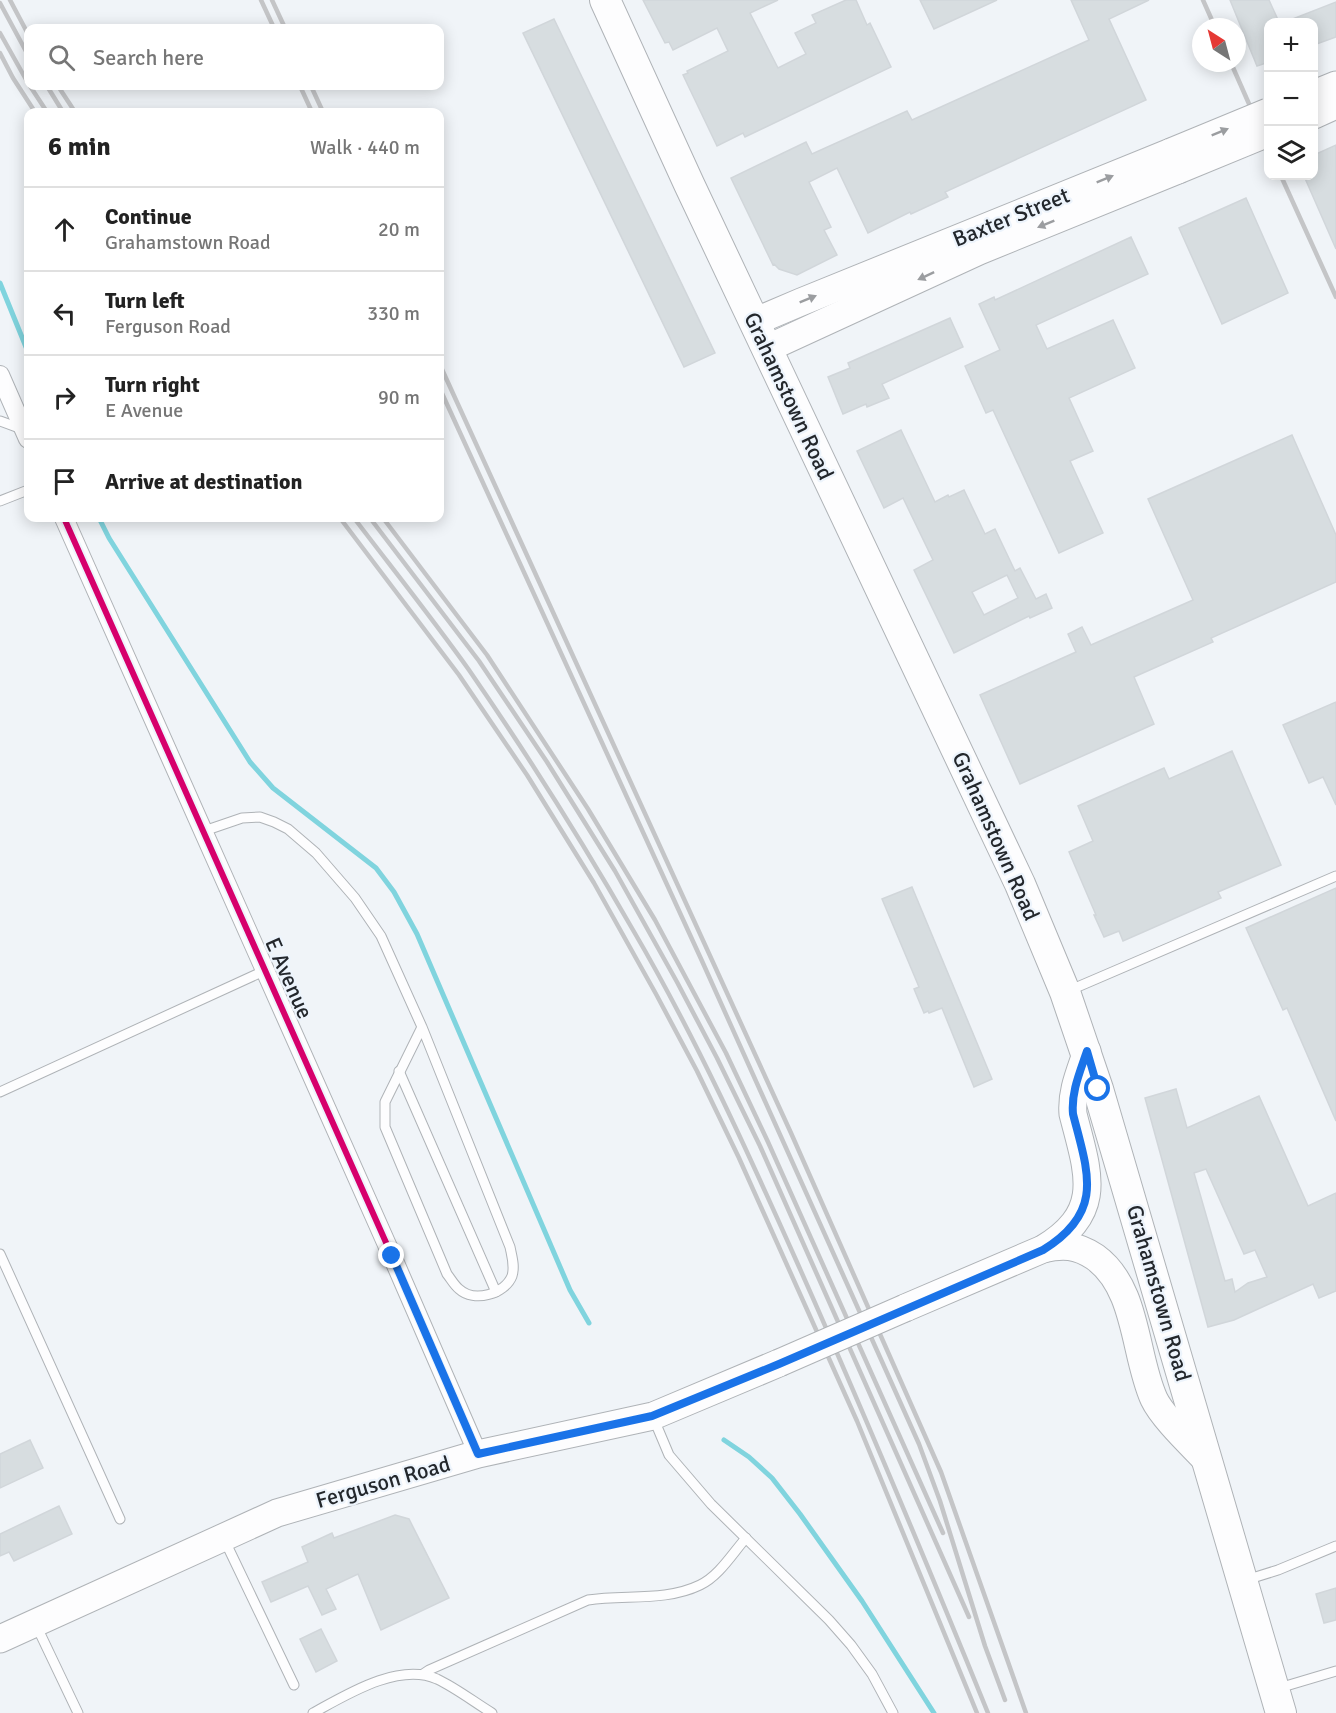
<!DOCTYPE html>
<html lang="en">
<head>
<meta charset="utf-8">
<style>
	body { margin:0; font-family:Signika,sans-serif; background:#f2f2f2; color:#222 }
	.controls { position:absolute; right:18px; top:18px; display:grid; overflow:hidden; border-radius:12px; box-shadow:0 3px 15px #0003 }
	.controls button { width:54px; height:54px; display:grid; place-items:center; padding:0; border:0; border-bottom:2px solid #e0e0e0; background:#fff; color:#222; font:30px sans-serif }
	.compass { position:absolute; left:1192px; top:18px; width:54px; height:54px; border-radius:50%; background:#fff; box-shadow:0 3px 15px #0003; rotate:324deg }
	.stop { position:absolute; width:18px; height:18px; margin:-14px; border:4px solid #1a73e8; border-radius:50%; background:#fff }
	.stop.end { background:#1a73e8; border-color:#fff; box-shadow:0 2px 6px #0008 }
	.list { margin:0; padding:0; list-style:none }
	h2 { display:flex; justify-content:space-between; align-items:center; height:78px; margin:0; padding:0 24px; font-size:26px }
	h2 small { font-size:20px; font-weight:400; color:#767676 }
	.list li { display:grid; grid-template-columns:39px 1fr auto; gap:18px; align-items:center; box-sizing:border-box; height:84px; padding:0 24px; border-top:2px solid #e0e0e0 }
	.list b { display:block; font-size:22px; white-space:nowrap }
	.list p { margin:0; font-size:20px; white-space:nowrap; color:#767676 }
	.list em { font-size:20px; font-style:normal; color:#767676 }
	.icon { flex:none; width:33px; height:33px; fill:none; stroke:currentColor; stroke-width:2; stroke-linecap:round; stroke-linejoin:round }
	.map { position:relative; flex:none; width:1336px; height:1713px; overflow:hidden }
	.search { position:absolute; background:#fff; box-shadow:0 3px 15px #0003; left:24px; top:24px; width:420px; height:66px; display:flex; align-items:center; gap:15px; box-sizing:border-box; padding:0 21px; border-radius:12px; color:#767676; font-size:22px }
	.panel { position:absolute; background:#fff; box-shadow:0 3px 15px #0003; left:24px; top:108px; width:420px; height:414px; border-radius:12px }
	.map>svg:first-child { display:block }
	.lines { fill:none; stroke-linecap:round; stroke-linejoin:round }
	.stream { stroke:#80d4de; stroke-width:5 }
	.building { fill:#d7dde0; stroke:#d1d6da; stroke-width:1.5; fill-rule:evenodd }
	.service-casing { stroke:#afb3b7; stroke-width:11 }
	.minor-casing { stroke:#afb3b7; stroke-width:20 }
	.secondary-casing { stroke:#afb3b7; stroke-width:29 }
	.primary-casing { stroke:#afb3b7; stroke-width:32 }
	.service { stroke:#fdfdfe; stroke-width:9 }
	.minor { stroke:#fdfdfe; stroke-width:18 }
	.secondary { stroke:#fdfdfe; stroke-width:27 }
	.primary { stroke:#fdfdfe; stroke-width:30 }
	.rail { stroke:#c4c5c7; stroke-width:4.5 }
	.secondary-bridge-casing { stroke:#afb3b7; stroke-width:29; stroke-linecap:butt }
	.secondary-bridge { stroke:#fdfdfe; stroke-width:27 }
	.cycleway-casing { stroke:#edf4fc; stroke-width:10 }
	.cycleway { stroke:#d6006c; stroke-width:6 }
	.oneway { fill:#9b9da0 }
	.route { stroke:#1a73e8; stroke-width:8 }
	.labels { text-anchor:middle; dominant-baseline:central; stroke-width:4.5; stroke-linejoin:round; paint-order:stroke }
	.street-label { font-size:22px; fill:#23272c; stroke:#edf4fc }
</style>
</head>
<body>
<div class="map">
<svg width="1336" height="1713" viewBox="0 0 1336 1713">
	<rect width="100%" height="100%" fill="#f0f4f8"/>
	<g class="lines">
		<g class="stream">
			<polyline points="0,283 28,352"/>
			<polyline points="99,518 109,538 250,762 273,788 376,868 394,892 417,934 570,1290 589,1323"/>
			<polyline points="724,1440 749,1457 772,1478 800,1514 862,1601 934,1713"/>
		</g>
	</g>
	<g class="building">
		<polygon points="643,0 778,0 750,13 778,68 806,54 795,33 816,23 812,15 846,0 856,0 867,25 870,23 891,67 745,137 743,133 717,146 683,75 688,73 687,71 728,51 717,28 673,50 669,42 665,43"/>
		<polygon points="920,0 997,0 934,29"/>
		<polygon points="1071,0 1149,0 1109,19 1146,100 945,192 948,197 911,214 910,212 868,233 837,168 809,182 831,227 824,230 837,255 797,275 779,269 774,264 773,265 731,178 806,142 812,154 907,111 912,120 1089,40"/>
		<polygon points="1230,0 1269,0 1279,22 1269,22 1269,62 1257,66"/>
		<polygon points="1336,2 1336,37 1314,45 1314,22 1285,22"/>
		<polygon points="554,19 715,353 684,367 523,33"/>
		<polygon points="1336,145 1336,249 1304,176 1314,176 1314,155"/>
		<polygon points="1246,198 1288,293 1222,324 1179,228"/>
		<polygon points="1131,237 1148,274 1036,325 1047,349 1113,320 1135,368 1069,398 1093,451 1070,461 1103,533 1059,553 993,410 986,413 965,366 1000,350 979,304 994,297 995,300"/>
		<polygon points="950,318 963,347 882,384 889,398 867,407 866,404 843,414 828,377 850,368 848,363"/>
		<path d="M901 430 935 502 948 495 949 497 964 490 985 534 995 529 1015 571 1020 568 1036 599 1046 594 1052 608 1030 618 1029 616 954 653 914 570 933 560 903 498 884 508 857 451ZM1007 575 1018 598 984 615 972 592Z"/>
		<polygon points="1292,435 1336,535 1336,582 1211,638 1213,642 1134,677 1154,724 1020,784 980,695 1076,652 1068,634 1082,627 1091,645 1193,600 1148,499"/>
		<polygon points="1336,702 1336,805 1323,777 1309,783 1283,725"/>
		<polygon points="1232,751 1281,865 1218,892 1221,898 1123,941 1119,931 1104,937 1094,915 1096,915 1069,852 1093,841 1078,806 1164,768 1169,779"/>
		<polygon points="912,887 992,1079 974,1087 942,1008 929,1013 928,1011 924,1013 914,989 919,987 882,899"/>
		<polygon points="1336,888 1336,1121 1287,1008 1283,1010 1246,928"/>
		<path d="M1176 1089 1187 1128 1259 1096 1308 1206 1336 1193V1291L1319 1298 1313 1284 1234 1320 1208 1327 1145 1098ZM1206 1169 1244 1254 1255 1250 1267 1277 1248 1283 1235 1292 1232 1279 1225 1281 1194 1173Z"/>
		<polygon points="30,1440 43,1468 0,1488 0,1454"/>
		<polygon points="59,1506 72,1534 14,1561 9,1552 0,1556 0,1534"/>
		<polygon points="395,1515 409,1519 449,1598 381,1630 358,1574 326,1589 336,1609 322,1615 308,1586 271,1602 262,1582 308,1562 302,1547 332,1533 334,1538"/>
		<polygon points="1336,1588 1336,1620 1324,1623 1316,1594"/>
		<polygon points="321,1629 337,1661 316,1672 300,1639"/>
	</g>
	<g class="lines">
		<g class="service-casing">
			<g id="service">
				<polyline points="0,421 22,429"/>
				<polyline points="0,501 28,490"/>
				<path d="M204 831 242 818 260 817 274 822 288 829 316 853 355 898 381 936 422 1027 510 1247C512 1257 515 1266 512 1276 505 1294 474 1303 459 1289 454 1285 451 1279 447 1274L385 1127V1102L422 1027"/>
				<polyline points="1068,991 1336,876"/>
				<polyline points="399,1071 496,1292"/>
				<polyline points="0,1092 266,970"/>
				<polyline points="0,1254 120,1519"/>
				<polyline points="653,1417 669,1455 711,1504 829,1620 851,1645 872,1674 893,1713"/>
				<polyline points="224,1539 294,1685"/>
				<polyline points="1246,1580 1278,1570 1336,1546"/>
				<polyline points="36,1625 78,1713"/>
				<path d="M423 1674 429 1670 588 1600C624 1594 665 1602 700 1585 719 1576 732 1554 746 1538"/>
				<polyline points="1279,1688 1336,1671"/>
				<path d="M313 1713C346 1695 398 1662 437 1679 456 1688 474 1702 492 1713"/>
			</g>
		</g>
		<g class="minor-casing">
			<g id="minor">
				<polyline points="0,375 28,439"/>
				<polyline points="64,518 392,1256 478,1454"/>
			</g>
		</g>
		<g class="secondary-casing">
			<g id="secondary">
				<polyline points="1314,94 1336,85"/>
				<polyline points="1314,115 1336,105"/>
				<polyline points="754,322 801,302 1171,152"/>
				<polyline points="766,349 979,251 1178,170"/>
				<path d="M1043 1249C1063 1244 1077 1245 1095 1257 1138 1288 1134 1355 1154 1399 1163 1418 1193 1446 1208 1462"/>
				<path d="M905 1308 1043 1249C1105 1212 1088 1173 1073 1114 1071 1092 1080 1072 1087 1051"/>
				<polyline points="0,1639 277,1513 478,1454 653,1416 779,1363"/>
			</g>
		</g>
		<g class="primary-casing">
			<polyline id="primary" points="605,0 689,184 1020,884 1065,992 1098,1089 1281,1713"/>
		</g>
		<use href="#service" class="service"/>
		<use href="#minor" class="minor"/>
		<use href="#secondary" class="secondary"/>
		<use href="#primary" class="primary"/>
		<g class="rail">
			<polyline points="10,0 28,34"/>
			<polyline points="261,0 274,28"/>
			<polyline points="272,0 285,28"/>
			<polyline points="1203,0 1215,27"/>
			<polyline points="0,3 28,55"/>
			<polyline points="0,33 28,83"/>
			<polyline points="0,53 13,78 35,112"/>
			<polyline points="1231,63 1268,147"/>
			<polyline points="30,86 47,112"/>
			<polyline points="47,86 63,112"/>
			<polyline points="58,86 75,112"/>
			<polyline points="300,86 312,112"/>
			<polyline points="311,86 323,112"/>
			<polyline points="1281,176 1336,297"/>
			<polyline points="440,365 791,1133 941,1472 1026,1713"/>
			<polyline points="440,389 702,961 919,1444 940,1501 985,1646 1005,1700"/>
			<polyline points="340,518 459,675 527,775 594,883 656,994 697,1071 739,1158 857,1421 977,1713"/>
			<path d="M354 518C392 568 432 618 469 670 527 754 582 841 633 930 695 1036 746 1148 796 1260 863 1410 926 1561 988 1713"/>
			<polyline points="370,518 479,661 547,762 615,871 677,982 717,1058 760,1146 969,1617"/>
			<polyline points="383,518 487,655 588,809 655,920 726,1053 768,1142 943,1533"/>
		</g>
		<g class="secondary-bridge-casing">
			<g id="secondary-bridge">
				<polyline points="1171,152 1268,112"/>
				<polyline points="1178,170 1268,133"/>
				<polyline points="779,1363 905,1308"/>
			</g>
		</g>
		<use href="#secondary-bridge" class="secondary-bridge"/>
		<g class="cycleway-casing">
			<polyline id="cycleway" points="64,518 392,1256 478,1454"/>
		</g>
		<use href="#cycleway" class="cycleway"/>
	</g>
	<defs><path id="oneway-solid" d="M-6-.8H1V-3.2L6.5 0L1 3.2V.8H-6Z" transform="scale(1.5)"/></defs>
	<g class="oneway">
		<use href="#oneway-solid" transform="translate(1220 132) rotate(-22)"/>
		<use href="#oneway-solid" transform="translate(1105 179) rotate(-22)"/>
		<use href="#oneway-solid" transform="translate(1046 224) rotate(158)"/>
		<use href="#oneway-solid" transform="translate(926 276) rotate(155)"/>
		<use href="#oneway-solid" transform="translate(808 299) rotate(-22)"/>
	</g>
	<g class="lines">
		<path class="route" d="M392 1256 478 1454 652 1416 779 1364 1043 1250C1105 1212 1088 1173 1073 1114 1071 1092 1080 1072 1087 1051L1098 1089"/>
	</g>
	<g class="labels">
		<g class="street-label">
			<text transform="translate(1011 217) rotate(-22)">Baxter Street</text>
			<text transform="translate(789 396) rotate(65)">Grahamstown Road</text>
			<text transform="translate(996 836) rotate(66)">Grahamstown Road</text>
			<text transform="translate(289 978) rotate(66)">E Avenue</text>
			<text transform="translate(1159 1293) rotate(74)">Grahamstown Road</text>
			<text transform="translate(383 1482) rotate(-16)">Ferguson Road</text>
		</g>
	</g>
</svg>
<div class="controls">
<button>+</button>
<button>−</button>
<button><svg class="icon" aria-label="layers" viewBox="0 0 24 24"><path d="M12 4l9 5-9 5-9-5zM3 14l9 5 9-5"/></svg></button>
</div>
<svg class="compass" viewBox="-18 -18 36 36"><path d="M0-13l5 13h-10z" fill="#e53935"/><path d="M0 13l5-13h-10z" fill="#767676"/></svg>
<div class="stop" style="left:1098px;top:1089px"></div>
<div class="stop end" style="left:392px;top:1256px"></div>
<div class="search"><svg class="icon" aria-label="search" viewBox="0 0 24 24"><circle cx="10" cy="10" r="6"/><path d="M15 15l6 6"/></svg>Search here</div>
<section class="panel">
<h2>6 min<small>Walk · 440 m</small></h2>
<ul class="list">
<li><svg class="icon" aria-label="ahead" viewBox="0 0 24 24"><path d="M12 20V5M6 11l6-6 6 6"/></svg><div><b>Continue</b><p>Grahamstown Road</p></div><em>20 m</em></li>
<li><svg class="icon" aria-label="left" viewBox="0 0 24 24"><path d="M17 20v-9H6M10 6l-5 5 5 5"/></svg><div><b>Turn left</b><p>Ferguson Road</p></div><em>330 m</em></li>
<li><svg class="icon" aria-label="right" viewBox="0 0 24 24"><path d="M7 20v-9h11M14 6l5 5-5 5"/></svg><div><b>Turn right</b><p>E Avenue</p></div><em>90 m</em></li>
<li><svg class="icon" aria-label="arrive" viewBox="0 0 24 24"><path d="M6 21V4h12l-3 4 3 4H6"/></svg><div><b>Arrive at destination</b></div></li>
</ul>
</section>
</div>
</body>
</html>
